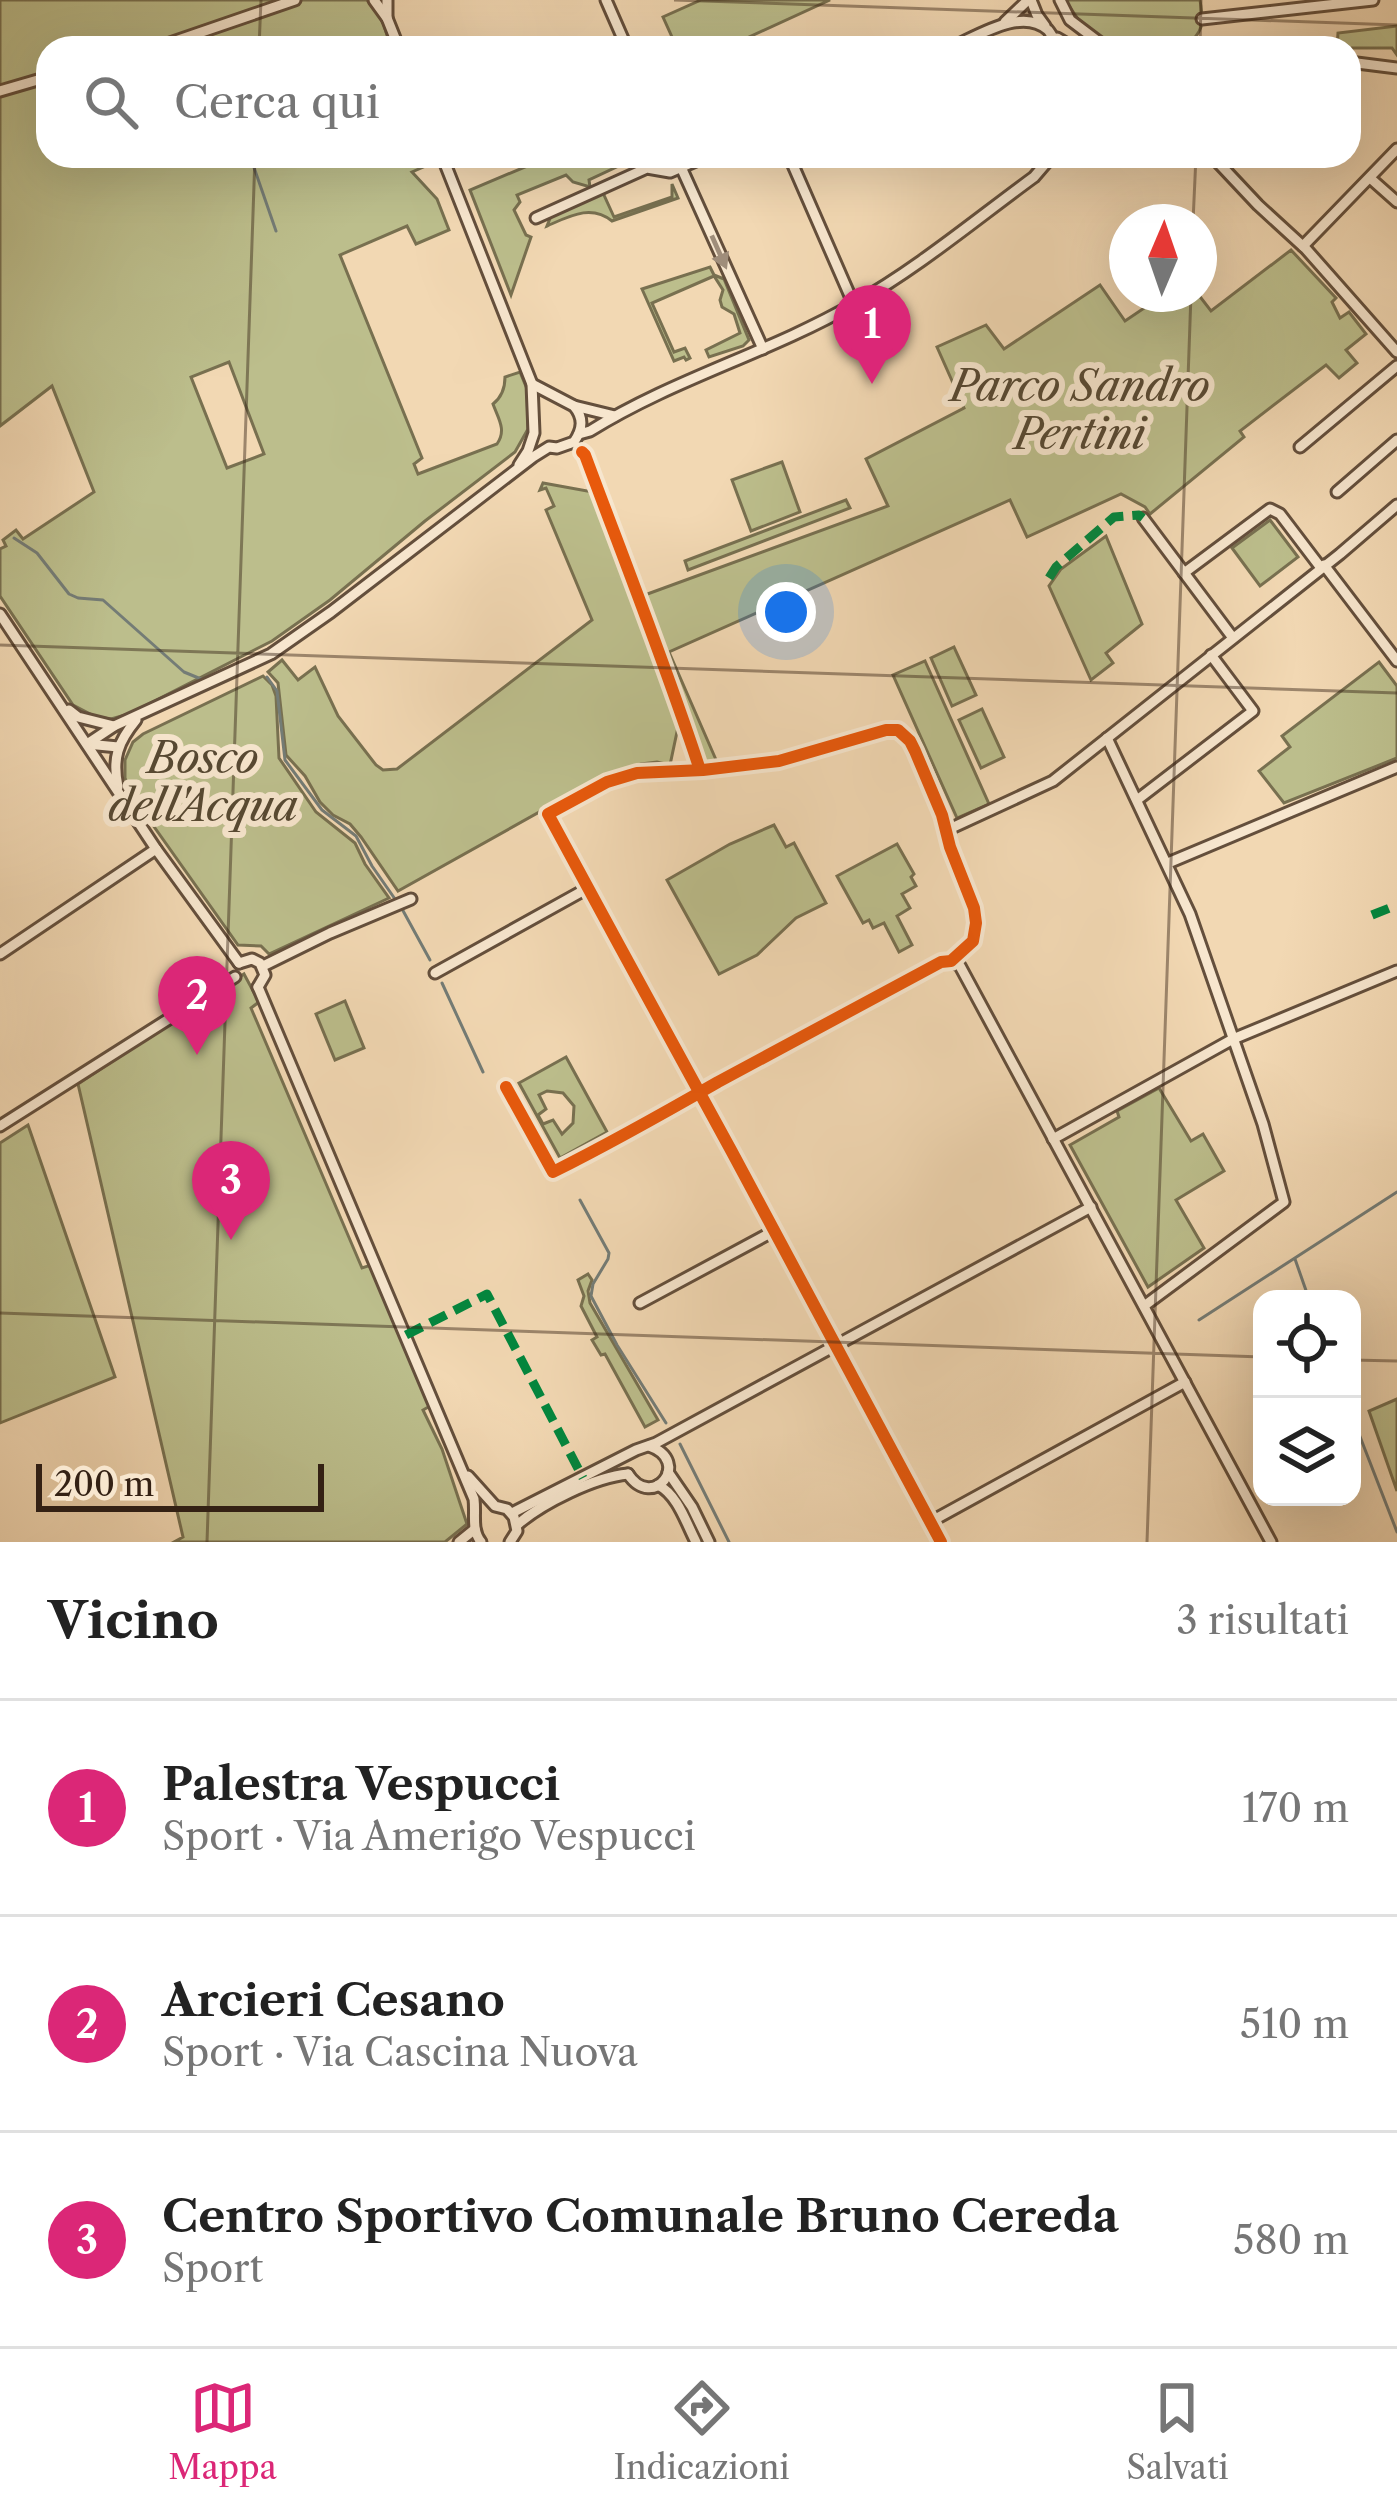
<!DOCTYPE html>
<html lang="it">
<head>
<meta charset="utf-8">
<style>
	body { margin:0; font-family:"Libre Caslon Text",serif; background:#f2f2f2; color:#222 }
	.controls { position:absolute; right:36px; bottom:36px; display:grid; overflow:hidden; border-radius:24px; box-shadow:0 12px 48px #0002 }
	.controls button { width:108px; height:108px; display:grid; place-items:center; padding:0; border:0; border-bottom:3px solid #e0e0e0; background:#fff; color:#222; font:60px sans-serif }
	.compass { position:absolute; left:1109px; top:204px; width:108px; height:108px; border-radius:50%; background:#fff; box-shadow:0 12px 48px #0002; rotate:2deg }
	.scale { position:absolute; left:36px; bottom:30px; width:288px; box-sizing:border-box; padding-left:12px; border:6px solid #342114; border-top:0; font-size:33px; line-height:42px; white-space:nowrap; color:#342114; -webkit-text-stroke:9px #f7e6ce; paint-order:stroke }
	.you { position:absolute; left:786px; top:612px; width:42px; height:42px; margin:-30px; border:9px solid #fff; border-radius:50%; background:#1a73e8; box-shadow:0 0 0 18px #1a73e833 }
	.badge { display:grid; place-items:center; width:78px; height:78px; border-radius:50%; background:#db2777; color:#fff; font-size:39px; font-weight:700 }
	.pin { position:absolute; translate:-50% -99px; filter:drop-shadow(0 3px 6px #0008) }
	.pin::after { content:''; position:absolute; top:63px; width:42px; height:36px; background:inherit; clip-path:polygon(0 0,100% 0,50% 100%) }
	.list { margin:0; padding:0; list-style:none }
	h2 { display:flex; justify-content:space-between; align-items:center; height:156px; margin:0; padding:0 48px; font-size:51px }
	h2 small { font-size:39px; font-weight:400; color:#767676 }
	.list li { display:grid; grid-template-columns:78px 1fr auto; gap:36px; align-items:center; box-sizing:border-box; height:216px; padding:0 48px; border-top:3px solid #e0e0e0 }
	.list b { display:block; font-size:45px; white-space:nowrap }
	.list p { margin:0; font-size:39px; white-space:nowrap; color:#767676 }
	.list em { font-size:39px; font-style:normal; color:#767676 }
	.icon { flex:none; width:66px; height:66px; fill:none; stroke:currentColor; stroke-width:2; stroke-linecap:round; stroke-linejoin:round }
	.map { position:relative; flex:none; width:1397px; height:1542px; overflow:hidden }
	.search { position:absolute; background:#fff; box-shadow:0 12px 48px #0002; left:36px; right:36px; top:36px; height:132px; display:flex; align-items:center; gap:30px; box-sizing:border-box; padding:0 42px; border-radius:36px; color:#767676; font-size:45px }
	.sheet { height:804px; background:#fff }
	nav { display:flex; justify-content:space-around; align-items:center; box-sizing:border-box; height:168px; border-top:3px solid #e0e0e0; background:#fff; font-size:33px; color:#767676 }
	nav a { display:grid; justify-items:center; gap:6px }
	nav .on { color:#db2777 }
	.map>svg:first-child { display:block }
	.green { fill:#bcbe8c; stroke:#787050; stroke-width:3; fill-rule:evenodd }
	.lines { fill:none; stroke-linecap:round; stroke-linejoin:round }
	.stream { stroke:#747c76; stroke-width:3 }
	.minor-casing { stroke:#644f3c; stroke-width:15 }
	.minor { stroke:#f7e6ce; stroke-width:9 }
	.quiet { stroke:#00873e; stroke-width:9; stroke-dasharray:18 9; stroke-linecap:butt }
	.cycleway-casing { stroke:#f7e6ce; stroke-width:20 }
	.cycleway { stroke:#e8590c; stroke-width:12 }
	.oneway { fill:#9f8d7a }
	.ticks { fill:none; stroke:#342114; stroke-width:3; stroke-opacity:0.45 }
	.labels { text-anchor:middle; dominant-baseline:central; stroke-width:12; stroke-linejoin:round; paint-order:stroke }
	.park-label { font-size:42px; font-style:italic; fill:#564832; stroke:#f7e6ce }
</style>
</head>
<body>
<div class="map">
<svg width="1397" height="1542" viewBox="0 0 1397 1542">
	<rect width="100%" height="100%" fill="#f2d8b3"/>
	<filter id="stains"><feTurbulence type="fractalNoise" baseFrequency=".00167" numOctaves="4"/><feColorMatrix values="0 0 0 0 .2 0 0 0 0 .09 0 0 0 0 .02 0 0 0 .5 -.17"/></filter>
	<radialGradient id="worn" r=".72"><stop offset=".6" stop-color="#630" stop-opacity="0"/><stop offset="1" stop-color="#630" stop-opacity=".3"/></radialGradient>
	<g class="green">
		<path d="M0 0H367L382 19 391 48H48V156H425L428 165 412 172 437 199 449 230 416 244 407 226 340 255 422 458 414 464 418 474 497 444C507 430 498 418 493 404 502 397 505 388 505 377L520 372 527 389 528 429 515 452 425 521 330 600 272 641 129 714 111 719 96 717 73 705 0 596V549L6 546 3 540 16 530 23 539 94 492 52 386 0 426ZM229 362 264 454 227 468 191 377Z"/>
		<polygon points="701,0 830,0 725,48 677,48 663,17"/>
		<path d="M1065 0H1200C1204 25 1204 30 1185 48H1111L1078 19Z"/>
		<polygon points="1397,26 1397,55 1392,48 1337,48 1338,33"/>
		<polygon points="551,156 640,156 589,180 590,187 573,182 566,175 517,195 520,202 514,210 526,235 531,237 511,295 470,190"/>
		<path d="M672 184 678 198 612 221C591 204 570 216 547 226L551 216 603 193 614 217 672 197Z"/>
		<polygon points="1291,250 1336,298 1332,302 1340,318 1349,312 1366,334 1346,350 1357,363 1339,378 1326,365 1240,431 1244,437 1150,514 1145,507 1121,494 1027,537 1010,500 669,652 717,762 701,765 701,754 685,713 681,713 670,765 657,762 641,764 602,777 398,891 361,837 350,824 333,815 320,802 305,776 286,755 278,683 268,672 282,660 298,680 315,667 338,716 376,765 383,770 397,769 592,620 546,510 554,506 546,488 540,490 543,483 604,494 642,596 888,506 866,459 964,408 961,401 963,394 959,386 953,383 937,347 986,325 1004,349 1100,285 1125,321 1165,294 1198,294 1211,311"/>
		<polygon points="710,267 714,275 724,279 749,340 743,346 709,357 706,350 740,333 734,314 722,307 720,300 723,290 714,276 652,303 674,352 685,348 690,358 686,360 684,357 674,361 642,289"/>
		<polygon points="782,462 800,512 751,531 732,480"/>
		<polygon points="846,500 850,508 688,570 685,561"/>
		<polygon points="1270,520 1298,557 1260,586 1232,548"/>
		<polygon points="1106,536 1142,624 1106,653 1113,663 1091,680 1049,586 1061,569"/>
		<polygon points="954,647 976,695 952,706 931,658"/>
		<polygon points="925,661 989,804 957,818 893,675"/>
		<polygon points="1379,662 1397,686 1397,758 1284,803 1259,771 1290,747 1282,736"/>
		<polygon points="263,676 272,685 276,696 279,758 316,812 355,843 365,864 389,898 269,954 261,946 238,945 133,797 125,778 125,760 133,742 143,734"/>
		<polygon points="982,709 1004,757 981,768 959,720"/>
		<polygon points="774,825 786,847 794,843 826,903 796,918 757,955 719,974 667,880 730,844"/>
		<polygon points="897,844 914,874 911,877 916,886 902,894 910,908 897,916 912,945 899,952 884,923 873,928 869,920 863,923 837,876"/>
		<polygon points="244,974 259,1002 251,1008 362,1268 371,1265 430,1406 423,1410 442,1449 467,1524 445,1542 174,1542 183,1537 78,1084"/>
		<polygon points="345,1001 364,1048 335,1060 316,1014"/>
		<path d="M566 1057 607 1132 560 1158 519 1083ZM547 1091 563 1093 574 1106 573 1123 562 1134 553 1120 543 1124 538 1115 546 1109 539 1095Z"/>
		<polygon points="1159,1088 1191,1141 1203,1134 1224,1171 1176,1200 1204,1248 1148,1287 1070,1145 1119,1117 1117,1111"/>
		<polygon points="28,1125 115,1377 0,1423 0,1143"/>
		<polygon points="588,1274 592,1280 588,1291 590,1303 658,1420 645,1427 605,1354 601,1355 592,1340 597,1337 581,1306 584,1296 578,1280"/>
		<polygon points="1397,1399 1397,1491 1369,1411"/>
	</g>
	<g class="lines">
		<g class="stream">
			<polyline points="250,156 276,231"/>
			<polyline points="14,538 37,553 69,594 78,598 103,600 184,672 201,679"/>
			<polyline points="267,677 277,691 285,760 322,810 356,836 372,866 395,899"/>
			<polyline points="401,907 430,960"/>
			<polyline points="442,983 483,1072"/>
			<polyline points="580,1200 609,1253 608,1259 593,1284 591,1296 617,1345 666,1423"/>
			<polyline points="1295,1259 1309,1299"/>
			<polyline points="1199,1320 1397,1192"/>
			<polyline points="1352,1416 1397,1532"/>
			<polyline points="680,1444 729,1542"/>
		</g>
		<g class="minor-casing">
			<g id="minor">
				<polyline points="374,0 387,18 399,48"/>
				<polyline points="387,0 387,18"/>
				<polyline points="606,0 627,48"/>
				<polyline points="1031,0 1037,15 1045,26"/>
				<polyline points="1060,0 1070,20 1107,48"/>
				<polyline points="1202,19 1373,0"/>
				<polyline points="1005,22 1028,0"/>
				<polyline points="1057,38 1074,48"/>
				<polyline points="155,48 295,0"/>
				<path d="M950 48C976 37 1022 6 1048 30 1050 32 1058 46 1059 48"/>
				<polyline points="1349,62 1397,68"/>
				<polyline points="0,91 48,77"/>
				<polyline points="442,156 532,384 534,433 528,451 519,465"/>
				<polyline points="676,156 763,349"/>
				<polyline points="789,156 854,305"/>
				<polyline points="1212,156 1258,205 1306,249 1397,352"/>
				<polyline points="1370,178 1397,202"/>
				<polyline points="536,218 647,168 670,172 707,156"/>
				<polyline points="1303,246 1397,149"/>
				<polyline points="574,406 615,416"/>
				<path d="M579 434 590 431C673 379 769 353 854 304 918 268 975 220 1034 177L1052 156"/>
				<polyline points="1300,447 1397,366"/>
				<polyline points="1337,492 1397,440"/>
				<polyline points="1143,518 1233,638"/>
				<polyline points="1324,565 1397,661"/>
				<polyline points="1184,573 1270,509 1280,514 1321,568"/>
				<polyline points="0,614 156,849 239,963"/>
				<polyline points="69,710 78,717 114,726"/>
				<polyline points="1107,738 1190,914 1263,1124 1284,1202 1144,1306"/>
				<path d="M87 744 114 726 271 654 331 612 533 457 549 447 557 448 574 442C583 429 584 418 574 406L532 384"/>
				<polyline points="87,744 118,747"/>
				<path d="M118 787C112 758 118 742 136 720"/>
				<polyline points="1137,800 1253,711 1211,655"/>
				<polyline points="945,831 1053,781 1340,554 1397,505"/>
				<polyline points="1168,863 1397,767"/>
				<polyline points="0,954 156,849"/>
				<polyline points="951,961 960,966 1271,1542"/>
				<polyline points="239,963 252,959 260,963 265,975 258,987"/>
				<polyline points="263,966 330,933 411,899"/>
				<polyline points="435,973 588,888"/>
				<path d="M258 987 474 1499C476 1514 471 1530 481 1542"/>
				<path d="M506 1087 553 1172C609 1144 664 1113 718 1082L941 962 951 961 973 941 976 923 974 908 950 847 942 815 915 751 910 741 898 730H886L779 761 703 770 637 773 607 782 548 814C609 927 670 1039 732 1152L941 1542"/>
				<polyline points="0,1126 235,977"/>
				<polyline points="1053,1139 1233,1039 1397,971"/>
				<polyline points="640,1303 774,1231"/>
				<polyline points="668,1472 692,1507 709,1542"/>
				<path d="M628 1474C653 1512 693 1461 649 1446"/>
				<polyline points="468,1476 495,1506 507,1509 514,1517 517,1531 510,1542"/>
				<path d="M658 1485C678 1495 686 1523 696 1542"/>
				<polyline points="512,1513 636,1450 656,1443 1091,1207"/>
				<polyline points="930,1522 1185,1382"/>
				<path d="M517 1525C542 1503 595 1477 628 1474"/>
				<polyline points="459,1542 475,1529"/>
			</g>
		</g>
		<use href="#minor" class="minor"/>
		<g class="quiet">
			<polyline points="1049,578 1056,567 1114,517 1139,515 1143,518"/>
			<polyline points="1372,915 1397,905"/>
			<polyline points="406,1335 487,1294 583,1478"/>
		</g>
		<g class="cycleway-casing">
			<g id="cycleway">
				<path d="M582 452 585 455C624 560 665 663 700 770"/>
				<path d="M506 1087 553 1172C609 1144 664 1113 718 1082L941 962 951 961 973 941 976 923 974 908 950 847 942 815 915 751 910 741 898 730H886L779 761 703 770 637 773 607 782 548 814C609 927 670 1039 732 1152L941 1542"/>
			</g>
		</g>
		<use href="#cycleway" class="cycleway"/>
	</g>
	<defs><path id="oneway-solid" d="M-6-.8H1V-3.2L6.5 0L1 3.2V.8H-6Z" transform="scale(3)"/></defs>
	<use class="oneway" href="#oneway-solid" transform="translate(719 252) rotate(66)"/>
	<path class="ticks" d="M674 0 1397 25M259 48 261 0M1200 48 1201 0M1193 222 1196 156M0 645 1397 693M0 1313 1262 1357M1352 1360 1397 1361M207 1542 255 156M1147 1542 1191 294"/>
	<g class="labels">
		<g class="park-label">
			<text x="1080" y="386">Parco Sandro<tspan x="1080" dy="48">Pertini</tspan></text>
			<text x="203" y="758">Bosco<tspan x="203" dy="48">dell'Acqua</tspan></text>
		</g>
	</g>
	<rect width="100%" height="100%" filter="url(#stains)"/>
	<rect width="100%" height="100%" fill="url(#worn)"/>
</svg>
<div class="controls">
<button><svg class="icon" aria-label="locate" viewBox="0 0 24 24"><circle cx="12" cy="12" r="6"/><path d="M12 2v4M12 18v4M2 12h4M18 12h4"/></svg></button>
<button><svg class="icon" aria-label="layers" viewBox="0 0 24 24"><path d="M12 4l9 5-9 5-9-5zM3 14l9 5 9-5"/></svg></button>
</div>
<svg class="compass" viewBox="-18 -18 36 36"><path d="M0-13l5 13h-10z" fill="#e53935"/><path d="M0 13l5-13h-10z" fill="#767676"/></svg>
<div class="scale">200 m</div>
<div class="you"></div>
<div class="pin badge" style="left:872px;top:384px">1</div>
<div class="pin badge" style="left:197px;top:1055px">2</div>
<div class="pin badge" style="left:231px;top:1240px">3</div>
<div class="search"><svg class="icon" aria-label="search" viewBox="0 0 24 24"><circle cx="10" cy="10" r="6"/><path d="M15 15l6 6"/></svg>Cerca qui</div>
</div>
<section class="sheet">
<h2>Vicino<small>3 risultati</small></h2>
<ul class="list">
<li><span class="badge">1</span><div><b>Palestra Vespucci</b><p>Sport · Via Amerigo Vespucci</p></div><em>170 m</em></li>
<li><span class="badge">2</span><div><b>Arcieri Cesano</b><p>Sport · Via Cascina Nuova</p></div><em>510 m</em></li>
<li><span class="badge">3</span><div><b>Centro Sportivo Comunale Bruno Cereda</b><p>Sport</p></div><em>580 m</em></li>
</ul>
</section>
<nav>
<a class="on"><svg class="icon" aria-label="map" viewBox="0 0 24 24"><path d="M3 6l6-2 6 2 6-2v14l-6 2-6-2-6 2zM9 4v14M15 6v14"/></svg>Mappa</a>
<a><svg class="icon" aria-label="directions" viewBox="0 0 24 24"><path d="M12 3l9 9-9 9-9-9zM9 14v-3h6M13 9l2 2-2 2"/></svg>Indicazioni</a>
<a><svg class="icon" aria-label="saved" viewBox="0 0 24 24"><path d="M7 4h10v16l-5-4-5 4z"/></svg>Salvati</a>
</nav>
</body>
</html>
